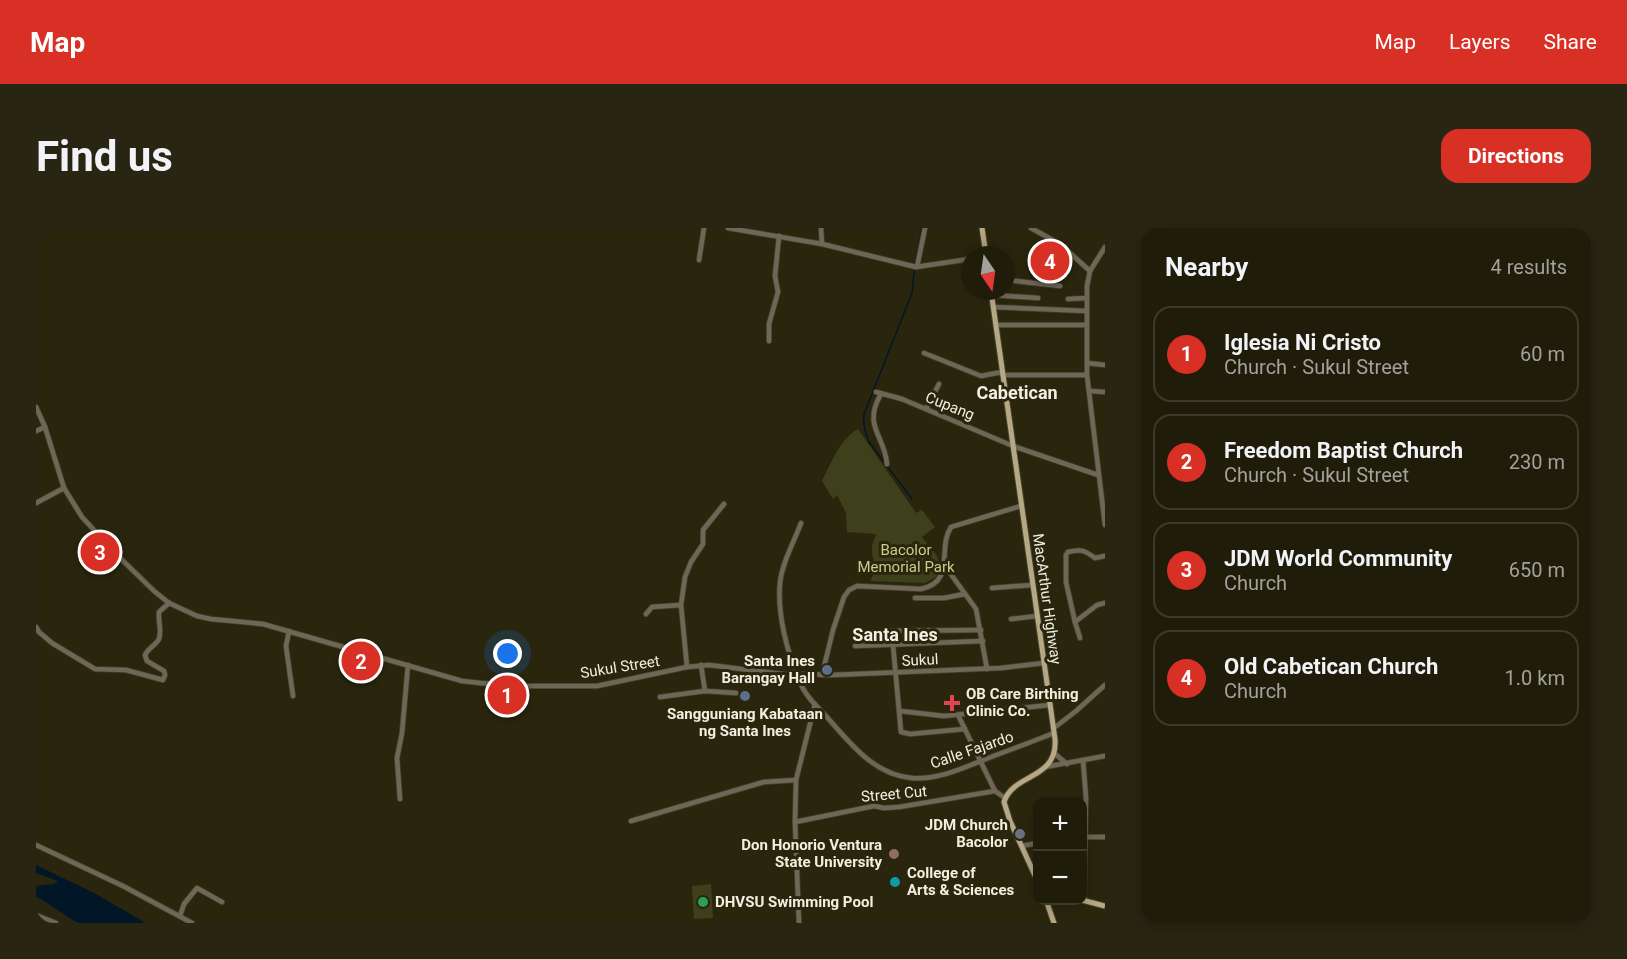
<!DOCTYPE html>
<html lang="en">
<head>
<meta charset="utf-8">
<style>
	body { margin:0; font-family:Roboto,sans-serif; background:#282513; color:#f1f3f6 }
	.controls { position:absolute; right:18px; bottom:18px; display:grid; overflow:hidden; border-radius:12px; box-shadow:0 3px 15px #0003 }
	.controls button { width:54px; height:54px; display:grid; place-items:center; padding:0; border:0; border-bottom:2px solid #3d3a2b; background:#201c0a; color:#f1f3f6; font:30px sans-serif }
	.compass { position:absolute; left:925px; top:18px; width:54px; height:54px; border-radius:50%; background:#201c0a; box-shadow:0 3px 15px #0003; rotate:167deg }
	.you { position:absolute; left:472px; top:426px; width:21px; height:21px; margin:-15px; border:4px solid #fff; border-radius:50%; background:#1a73e8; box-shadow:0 0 0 9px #1a73e833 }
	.badge { display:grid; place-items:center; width:39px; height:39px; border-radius:50%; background:#d93025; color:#fff; font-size:20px; font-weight:700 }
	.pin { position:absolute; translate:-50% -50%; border:3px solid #fff; box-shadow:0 2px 6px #0006 }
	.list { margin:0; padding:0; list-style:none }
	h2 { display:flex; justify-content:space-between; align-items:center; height:78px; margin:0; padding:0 24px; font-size:26px }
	h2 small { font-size:20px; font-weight:400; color:#a2a19c }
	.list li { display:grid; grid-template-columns:39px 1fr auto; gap:18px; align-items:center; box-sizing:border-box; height:96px; margin:0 12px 12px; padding:0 12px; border:2px solid #3d3a2b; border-radius:18px }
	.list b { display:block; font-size:22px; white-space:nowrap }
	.list p { margin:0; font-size:20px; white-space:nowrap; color:#a2a19c }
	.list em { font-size:20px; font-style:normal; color:#a2a19c }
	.map { position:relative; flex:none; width:1069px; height:695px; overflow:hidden; border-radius:18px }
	header { display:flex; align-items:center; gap:36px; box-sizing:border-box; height:84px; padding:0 30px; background:#d93025; color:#fff }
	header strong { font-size:28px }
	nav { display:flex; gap:33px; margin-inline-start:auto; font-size:21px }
	.intro { display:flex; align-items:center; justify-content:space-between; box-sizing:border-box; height:144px; padding:0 36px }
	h1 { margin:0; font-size:42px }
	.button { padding:15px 27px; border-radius:18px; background:#d93025; color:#fff; font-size:21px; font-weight:700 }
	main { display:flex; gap:36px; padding:0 36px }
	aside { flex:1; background:#201c0a; border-radius:18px; box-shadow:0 3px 15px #0003 }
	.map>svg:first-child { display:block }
	.green { fill:#3e401b }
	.water { fill:#011728 }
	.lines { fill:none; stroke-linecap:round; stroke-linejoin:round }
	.stream { stroke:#011728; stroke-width:1.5 }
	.minor-casing { stroke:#46422b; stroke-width:6 }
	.major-casing { stroke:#46422b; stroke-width:7 }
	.minor { stroke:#6e6656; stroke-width:4.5 }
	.major { stroke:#b6a785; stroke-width:5 }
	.service-dot { fill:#5c6f8a; stroke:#2a260e; stroke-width:2 }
	.health-dot { fill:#e0444e; stroke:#2a260e; stroke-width:2 }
	.worship-dot { fill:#6b7280; stroke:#2a260e; stroke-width:2 }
	.education-dot { fill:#8d6e63; stroke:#2a260e; stroke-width:2 }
	.culture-dot { fill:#0f9aa8; stroke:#2a260e; stroke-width:2 }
	.leisure-dot { fill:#2e9e5b; stroke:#2a260e; stroke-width:2 }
	.labels { text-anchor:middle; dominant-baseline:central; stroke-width:6; stroke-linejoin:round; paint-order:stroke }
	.street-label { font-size:15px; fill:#f1efe0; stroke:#2a260e }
	.park-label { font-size:15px; fill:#c9cd8a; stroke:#2a260e }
	.poi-label { font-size:15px; font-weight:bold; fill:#f1efe0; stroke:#2a260e; text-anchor:end }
	.quarter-label { font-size:18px; font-weight:bold; fill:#f1efe0; stroke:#2a260e }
</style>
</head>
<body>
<header>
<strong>Map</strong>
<nav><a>Map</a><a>Layers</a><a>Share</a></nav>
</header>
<div class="intro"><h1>Find us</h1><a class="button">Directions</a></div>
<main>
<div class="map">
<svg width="1069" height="695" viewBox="0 0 1069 695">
	<rect width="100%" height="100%" fill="#2a260e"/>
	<g class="green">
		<path d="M822 201 880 285 886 282 899 299 886 309C897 324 909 330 900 349L889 355 834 353C842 341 836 333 836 320 836 316 839 310 840 306L811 304 810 285 801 267 797 271 786 253C795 235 804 211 822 201Z"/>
		<polygon points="675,656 677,690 658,691 656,658"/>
	</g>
	<polygon class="water" points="0,637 58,665 110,695 43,695 38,693 5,671 0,669 0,658 17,656 22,653 0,645"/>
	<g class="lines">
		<path class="stream" d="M876 271 833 214C829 204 827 197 828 186L876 65 879 37 886 0"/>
		<g class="minor-casing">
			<g id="minor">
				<polyline points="692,0 786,16 880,39 934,31"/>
				<polyline points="785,0 786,16"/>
				<polyline points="995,0 1024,16 1054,43"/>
				<polyline points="1069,19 1054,43 1051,58 1051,147 1069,297"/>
				<polyline points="663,32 668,0"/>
				<polyline points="881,39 889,0"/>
				<polyline points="970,52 1024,58"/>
				<polyline points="956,67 1002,70"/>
				<polyline points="1032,71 1051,70"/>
				<polyline points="957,79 1051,83"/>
				<polyline points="960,97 1051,97"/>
				<polyline points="733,113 733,96 742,64 739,48 743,8"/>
				<polyline points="888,125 945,148 966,144"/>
				<polyline points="1051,135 1069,137"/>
				<polyline points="966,147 1051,147"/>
				<polyline points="1053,163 1069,164"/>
				<polyline points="840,164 866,171 977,218 1062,247"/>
				<path d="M845 166C826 198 849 208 851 236"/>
				<polyline points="0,179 9,199 28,260 46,289 80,326 118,363 133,375 161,388 175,391 227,396 426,453 444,455 488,458 561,458 651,439 673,437 754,447 771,446 796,447 965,440 1008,435"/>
				<polyline points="890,181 903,156"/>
				<polyline points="0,203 9,199"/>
				<polyline points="0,275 28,260"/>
				<path d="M765 295C758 314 746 335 744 355 741 385 751 424 763 452 768 466 780 478 790 488 814 515 838 547 876 550 902 552 927 540 950 531 973 522 996 514 1018 505"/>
				<polyline points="909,338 940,381 951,441"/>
				<polyline points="956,360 997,357"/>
				<polyline points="879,370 908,370 929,366"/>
				<polyline points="610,386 616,379 645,377"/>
				<polyline points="975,391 1001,388"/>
				<path d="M1039 394 1030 354V327L1032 324C1046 321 1048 322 1059 330L1069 328"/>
				<path d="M0 399 3 404 16 415 59 441 90 442 127 452 129 447 128 443 111 433 109 427C112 420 120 417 123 411 126 403 122 393 123 384L133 375"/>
				<polyline points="253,403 250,418 257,468"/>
				<polyline points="848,403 945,402"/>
				<polyline points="1044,410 1039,394 1061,377 1069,375"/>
				<polyline points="857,417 865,504 874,506 929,501"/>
				<polyline points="819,418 947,413"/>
				<polyline points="665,437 669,463"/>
				<polyline points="651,439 645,377 649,349 655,334 667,316 667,302 688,276"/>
				<polyline points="341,444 344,429"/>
				<path d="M786 447 797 402 808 369 813 362 821 358 885 361C920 354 901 320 915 299L985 278"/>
				<polyline points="624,469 669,463 700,465"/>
				<polyline points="864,483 908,488 1014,477"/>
				<polyline points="922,487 959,563 969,570"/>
				<polyline points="1018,500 1040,483 1069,457"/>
				<polyline points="1018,525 1031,536"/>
				<polyline points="1047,532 1050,570 1048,672"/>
				<polyline points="1009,539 1069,528"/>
				<polyline points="364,571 361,530 366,505 372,437"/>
				<polyline points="595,593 728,554 760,552"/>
				<polyline points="759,594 838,578 848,580 863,579 959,563"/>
				<polyline points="1046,609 1069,609"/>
				<polyline points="0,617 87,658 156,695"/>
				<polyline points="985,618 1002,615"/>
				<polyline points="0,687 20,695"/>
				<polyline points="144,688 148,676 161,660 186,674"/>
				<polyline points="763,695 759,594 760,552 779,476"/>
			</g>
		</g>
		<g class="major-casing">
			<g id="major">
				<polyline points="946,0 950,27"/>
				<path d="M955 63 1019 511C1022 552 977 545 968 574L974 593 1002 654"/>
				<polyline points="1010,672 1018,695"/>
				<polyline points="1046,672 1069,678"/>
			</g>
		</g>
		<use href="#minor" class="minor"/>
		<use href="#major" class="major"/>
	</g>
	<g class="service-dot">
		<circle cx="791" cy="442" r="6"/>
		<circle cx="709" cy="468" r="6"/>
	</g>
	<path class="health-dot" d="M913 466h6v6h6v6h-6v6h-6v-6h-6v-6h6z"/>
	<circle class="worship-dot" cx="984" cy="606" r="6"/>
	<circle class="education-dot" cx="858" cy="626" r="6"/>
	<circle class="culture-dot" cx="859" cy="654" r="6"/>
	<circle class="leisure-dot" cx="667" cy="674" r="6"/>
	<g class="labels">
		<g class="street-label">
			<text transform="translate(914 178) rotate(22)">Cupang</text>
			<text transform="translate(1011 371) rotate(82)">MacArthur Highway</text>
			<text transform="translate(884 432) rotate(-3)">Sukul</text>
			<text transform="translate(584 439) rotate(-9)">Sukul Street</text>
			<text transform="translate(936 522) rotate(-19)">Calle Fajardo</text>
			<text transform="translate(858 566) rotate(-5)">Street Cut</text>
		</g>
		<g class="park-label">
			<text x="870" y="322">Bacolor<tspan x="870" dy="17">Memorial Park</tspan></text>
		</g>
		<g class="poi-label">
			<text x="779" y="433">Santa Ines<tspan x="779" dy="17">Barangay Hall</tspan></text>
			<text x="930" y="466" text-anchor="start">OB Care Birthing<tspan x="930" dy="17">Clinic Co.</tspan></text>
			<text x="709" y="486" text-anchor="middle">Sangguniang Kabataan<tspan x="709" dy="17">ng Santa Ines</tspan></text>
			<text x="972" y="597">JDM Church<tspan x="972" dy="17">Bacolor</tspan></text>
			<text x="846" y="617">Don Honorio Ventura<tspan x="846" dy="17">State University</tspan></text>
			<text x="871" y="645" text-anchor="start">College of<tspan x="871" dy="17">Arts &amp; Sciences</tspan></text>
			<text x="679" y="674" text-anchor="start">DHVSU Swimming Pool</text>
		</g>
		<g class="quarter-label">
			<text x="981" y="164">Cabetican</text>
			<text x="859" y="406">Santa Ines</text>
		</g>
	</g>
</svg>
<div class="controls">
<button>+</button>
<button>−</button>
</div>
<svg class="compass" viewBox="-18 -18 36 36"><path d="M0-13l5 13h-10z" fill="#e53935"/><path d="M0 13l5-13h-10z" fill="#a2a19c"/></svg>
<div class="you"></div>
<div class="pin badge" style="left:471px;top:467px">1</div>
<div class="pin badge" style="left:325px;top:433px">2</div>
<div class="pin badge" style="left:64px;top:324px">3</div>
<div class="pin badge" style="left:1014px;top:33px">4</div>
</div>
<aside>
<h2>Nearby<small>4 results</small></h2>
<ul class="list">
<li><span class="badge">1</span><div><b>Iglesia Ni Cristo</b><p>Church · Sukul Street</p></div><em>60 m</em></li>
<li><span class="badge">2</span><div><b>Freedom Baptist Church</b><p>Church · Sukul Street</p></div><em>230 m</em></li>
<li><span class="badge">3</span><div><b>JDM World Community</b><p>Church</p></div><em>650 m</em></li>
<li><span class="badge">4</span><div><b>Old Cabetican Church</b><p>Church</p></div><em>1.0 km</em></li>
</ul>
</aside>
</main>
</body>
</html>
